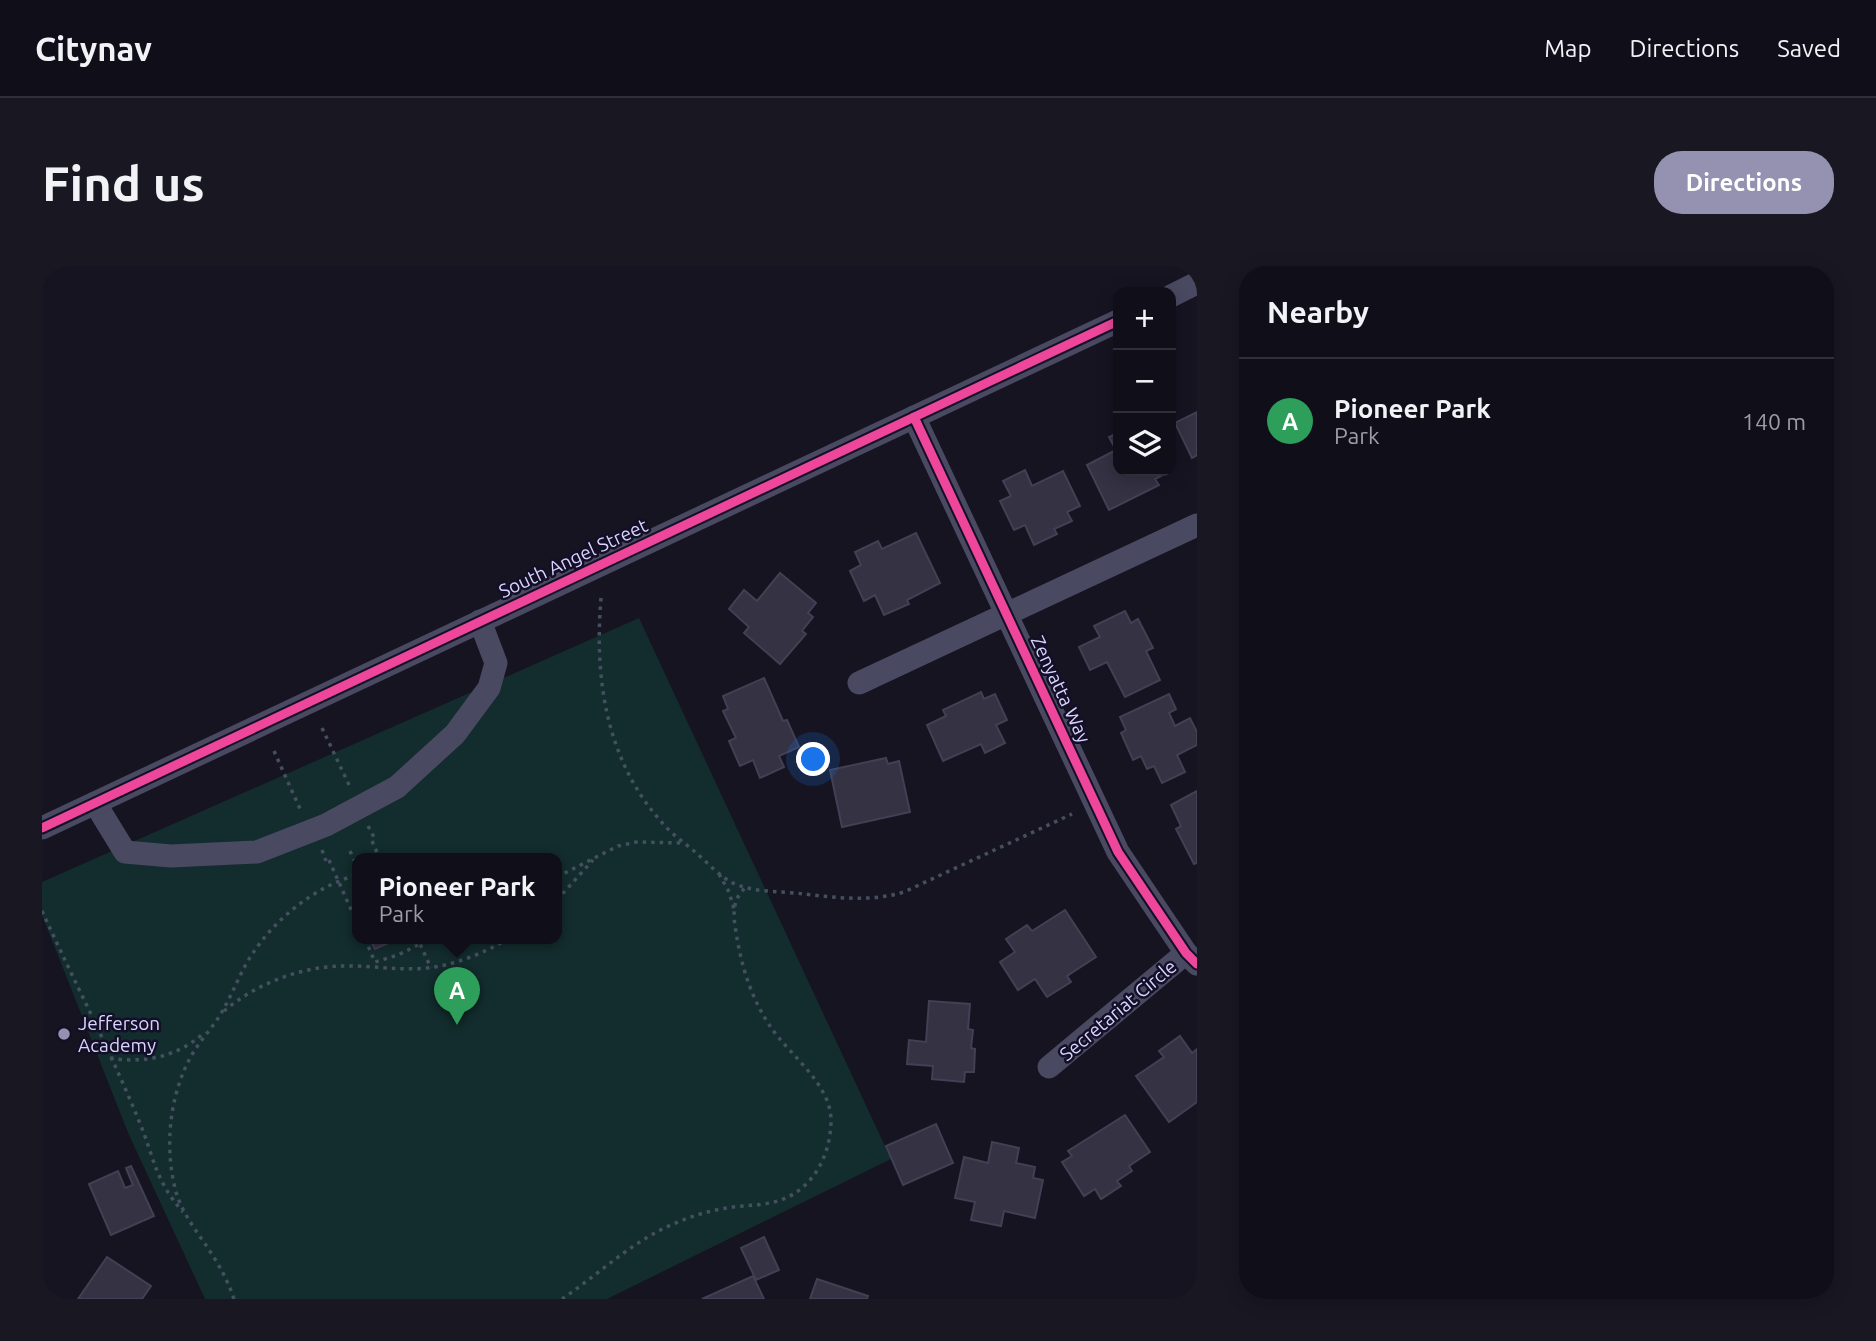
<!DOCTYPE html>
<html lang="en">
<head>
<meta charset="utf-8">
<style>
	body { margin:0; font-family:Ubuntu,sans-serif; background:#191822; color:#f1f3f6 }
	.controls { position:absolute; right:21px; top:21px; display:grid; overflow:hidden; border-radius:14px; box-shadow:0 4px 18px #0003 }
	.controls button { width:63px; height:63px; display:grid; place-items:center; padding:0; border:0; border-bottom:2px solid #302f38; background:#100f19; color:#f1f3f6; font:35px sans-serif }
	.you { position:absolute; left:772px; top:494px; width:24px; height:24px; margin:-18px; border:5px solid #fff; border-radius:50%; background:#1a73e8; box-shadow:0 0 0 10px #1a73e833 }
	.badge { display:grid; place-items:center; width:46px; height:46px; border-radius:50%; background:#9591b1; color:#fff; font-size:23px; font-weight:700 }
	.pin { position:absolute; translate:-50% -58px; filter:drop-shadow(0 2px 4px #0008) }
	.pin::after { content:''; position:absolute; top:37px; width:24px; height:21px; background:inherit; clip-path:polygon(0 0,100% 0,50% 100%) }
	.popup { position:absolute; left:310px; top:587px; width:210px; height:91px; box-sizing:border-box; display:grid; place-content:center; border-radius:14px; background:#100f19; filter:drop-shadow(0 2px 5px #0005); font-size:23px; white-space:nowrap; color:#9c9ca2 }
	.popup b { font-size:26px; color:#f1f3f6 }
	.popup::after { content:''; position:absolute; left:50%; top:100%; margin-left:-14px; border:14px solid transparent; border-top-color:#100f19 }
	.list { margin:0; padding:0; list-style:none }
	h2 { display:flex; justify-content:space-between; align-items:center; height:91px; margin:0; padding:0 28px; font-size:30px }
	h2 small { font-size:23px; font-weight:400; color:#9c9ca2 }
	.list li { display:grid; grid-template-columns:46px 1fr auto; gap:21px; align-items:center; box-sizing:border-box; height:126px; padding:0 28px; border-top:2px solid #302f38 }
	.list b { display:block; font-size:26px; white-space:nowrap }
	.list p { margin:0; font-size:23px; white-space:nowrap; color:#9c9ca2 }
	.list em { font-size:23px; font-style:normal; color:#9c9ca2 }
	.icon { flex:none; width:38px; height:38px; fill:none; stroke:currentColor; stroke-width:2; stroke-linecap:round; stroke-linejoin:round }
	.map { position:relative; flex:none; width:1155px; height:1033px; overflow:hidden; border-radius:28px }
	header { display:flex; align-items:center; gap:42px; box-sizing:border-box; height:98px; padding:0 35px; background:#100f19; border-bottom:2px solid #302f38 }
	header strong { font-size:33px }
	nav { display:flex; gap:38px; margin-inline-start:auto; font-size:24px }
	.intro { display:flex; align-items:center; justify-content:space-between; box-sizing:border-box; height:168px; padding:0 42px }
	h1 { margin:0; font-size:49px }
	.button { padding:18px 32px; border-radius:28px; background:#9591b1; color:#fff; font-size:24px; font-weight:700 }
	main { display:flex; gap:42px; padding:0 42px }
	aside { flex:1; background:#100f19; border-radius:28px; box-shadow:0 4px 18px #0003 }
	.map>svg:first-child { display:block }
	.green { fill:#132c2d; fill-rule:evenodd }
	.building { fill:#343243; stroke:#433f54; stroke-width:2 }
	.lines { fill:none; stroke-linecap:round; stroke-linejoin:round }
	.path { stroke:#44505f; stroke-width:3.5; stroke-dasharray:3.5 5; stroke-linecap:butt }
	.minor { stroke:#4a4962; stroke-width:23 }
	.cycleway-casing { stroke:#130f26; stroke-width:13 }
	.cycleway { stroke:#ed469a; stroke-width:9 }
	.poi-dot { fill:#9591b1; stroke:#130f26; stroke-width:2.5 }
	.labels { text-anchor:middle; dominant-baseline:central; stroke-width:5; stroke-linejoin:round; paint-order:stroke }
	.street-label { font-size:19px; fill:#d9d4ff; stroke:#130f26 }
	.poi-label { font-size:19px; fill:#d9d4ff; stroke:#130f26; text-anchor:start }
</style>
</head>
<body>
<header>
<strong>Citynav</strong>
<nav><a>Map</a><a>Directions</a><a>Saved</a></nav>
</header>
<div class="intro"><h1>Find us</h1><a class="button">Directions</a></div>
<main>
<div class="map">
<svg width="1155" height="1033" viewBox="0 0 1155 1033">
	<rect width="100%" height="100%" fill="#161421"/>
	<path class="green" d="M597 352 849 893 565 1033H163L87 869 0 649V616ZM315 593H515V673H315Z"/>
	<g class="building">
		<polygon points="1155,146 1155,189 1150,192 1133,157"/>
		<polygon points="1076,167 1076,205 1123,205 1125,207 1113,213 1117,219 1067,244 1045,199 1074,184 1067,171"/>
		<polygon points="983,204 990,220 1021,205 1038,240 1025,246 1030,255 1012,263 1015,268 992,279 983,259 972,264 958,235 969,230 961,215"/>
		<polygon points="874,267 898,317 865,334 867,338 842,349 833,329 822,335 808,305 819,299 813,286 836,275 840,283"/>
		<polygon points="738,307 774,337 766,347 771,351 760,365 764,368 738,398 702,367 707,361 687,343 702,324 715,335"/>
		<polygon points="1083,345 1089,357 1096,353 1111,382 1104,385 1118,414 1083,431 1065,396 1048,404 1037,381 1058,371 1052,360"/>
		<polygon points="722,412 741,455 745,454 757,481 737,490 742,501 718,512 711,494 698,500 687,475 694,472 681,445 686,443 681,430"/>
		<polygon points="939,426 942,433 953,428 965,454 954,459 963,477 943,487 939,478 901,495 885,459 904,450 901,444"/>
		<polygon points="1127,428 1134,443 1127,447 1133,460 1148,452 1155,466 1155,479 1135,489 1143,506 1120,517 1112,500 1105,503 1099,490 1091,494 1079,467 1084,464 1078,451"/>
		<polygon points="844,492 846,498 857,495 868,546 800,561 788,504"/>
		<polygon points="1155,525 1155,597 1152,598 1134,563 1139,560 1129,539"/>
		<polygon points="1023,644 1054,691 1025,710 1029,716 1005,731 993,713 976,724 958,696 973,686 964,673 985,659 990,665"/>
		<polygon points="328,673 355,673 333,683"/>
		<polygon points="887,735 928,738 926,763 931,764 929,782 933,783 932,806 923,806 922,816 890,813 891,800 865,798 867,774 884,776"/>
		<polygon points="1138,770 1150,787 1155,783 1155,836 1127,856 1094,810 1122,791 1117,785"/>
		<polygon points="1083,849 1108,886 1087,900 1090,905 1075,915 1079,920 1059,933 1053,923 1042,930 1020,896 1030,890 1026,885"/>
		<polygon points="894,858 911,897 861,919 844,880"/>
		<polygon points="950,876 977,882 974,897 993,901 991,912 1001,914 993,952 962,945 959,960 929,954 933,936 913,932 922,891 946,897"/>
		<polygon points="89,900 112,950 69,969 47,918 76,905 83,922 91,919 84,902"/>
		<polygon points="722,971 737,1004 714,1014 699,982"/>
		<polygon points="65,991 109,1020 100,1033 36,1033"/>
		<polygon points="711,1010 722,1033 660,1033"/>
		<polygon points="775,1013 826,1030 825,1033 768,1033"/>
	</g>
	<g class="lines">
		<g class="path">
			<path d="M559 332C552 416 565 501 627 564 635 572 644 578 652 585 663 594 675 608 689 616 709 627 740 625 762 628 796 632 829 636 862 626L1030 548"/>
			<polyline points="280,462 309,523"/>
			<polyline points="232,485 259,545"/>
			<polyline points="326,560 333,573"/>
			<polyline points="330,575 338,593"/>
			<polyline points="280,584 284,595"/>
			<polyline points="308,585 315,600"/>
			<polyline points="287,594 315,657"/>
			<polyline points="677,608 687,626 692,643"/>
			<polyline points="515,611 576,580 595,576 641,577"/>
			<polyline points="515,634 551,594"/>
			<path d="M0 645C32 715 68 784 97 855 113 893 112 913 141 946"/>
			<polyline points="323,673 333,696 356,689 378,678 376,673"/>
			<polyline points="384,673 378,678 389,702"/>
			<path d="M182 745C214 718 257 701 300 700 328 699 357 705 385 702 413 699 442 687 466 673"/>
			<path d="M68 792C104 798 137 790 163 766"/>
			<path d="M192 1033C187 1018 180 1004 171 990 158 969 141 950 134 926 122 882 127 827 151 787 160 772 173 759 181 744 192 725 199 704 211 687 234 652 274 620 315 609"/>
			<path d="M520 1033C557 1008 588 977 629 959 647 951 665 945 685 942 700 939 717 940 732 936 769 927 788 892 789 856 790 818 747 789 728 760 709 732 699 699 694 666 691 649 690 634 703 622"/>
		</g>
		<g class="minor">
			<polyline points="1129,30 1155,17"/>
			<polyline points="872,151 1076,586 1144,687 1155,698"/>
			<polyline points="817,417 1155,259"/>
			<polyline points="53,537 83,586 129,590 215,586 284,559 355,521 413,468 447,422 454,397 438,355"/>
			<polyline points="0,562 1076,55"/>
			<polyline points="1007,801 1144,687"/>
		</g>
		<g class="cycleway-casing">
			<g id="cycleway">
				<polyline points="872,151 1076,586 1144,687 1155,698"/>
				<polyline points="0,562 1076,55"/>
			</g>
		</g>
		<use href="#cycleway" class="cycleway"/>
	</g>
	<circle class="poi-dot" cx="22" cy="768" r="7"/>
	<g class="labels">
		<g class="street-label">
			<text transform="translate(531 292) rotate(-25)">South Angel Street</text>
			<text transform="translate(1019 423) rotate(65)">Zenyatta Way</text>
			<text transform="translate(1076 744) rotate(-40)">Secretariat Circle</text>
		</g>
		<g class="poi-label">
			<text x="36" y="757">Jefferson<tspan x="36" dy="22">Academy</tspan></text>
		</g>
	</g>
</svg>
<div class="controls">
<button>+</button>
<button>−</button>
<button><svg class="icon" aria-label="layers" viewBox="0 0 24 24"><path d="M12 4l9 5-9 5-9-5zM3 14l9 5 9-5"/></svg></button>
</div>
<div class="you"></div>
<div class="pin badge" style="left:415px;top:759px;background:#2e9e5b">A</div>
<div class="popup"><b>Pioneer Park</b>Park</div>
</div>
<aside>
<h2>Nearby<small></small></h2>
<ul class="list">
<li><span class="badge" style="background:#2e9e5b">A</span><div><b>Pioneer Park</b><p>Park</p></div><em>140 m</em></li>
</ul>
</aside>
</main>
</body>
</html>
